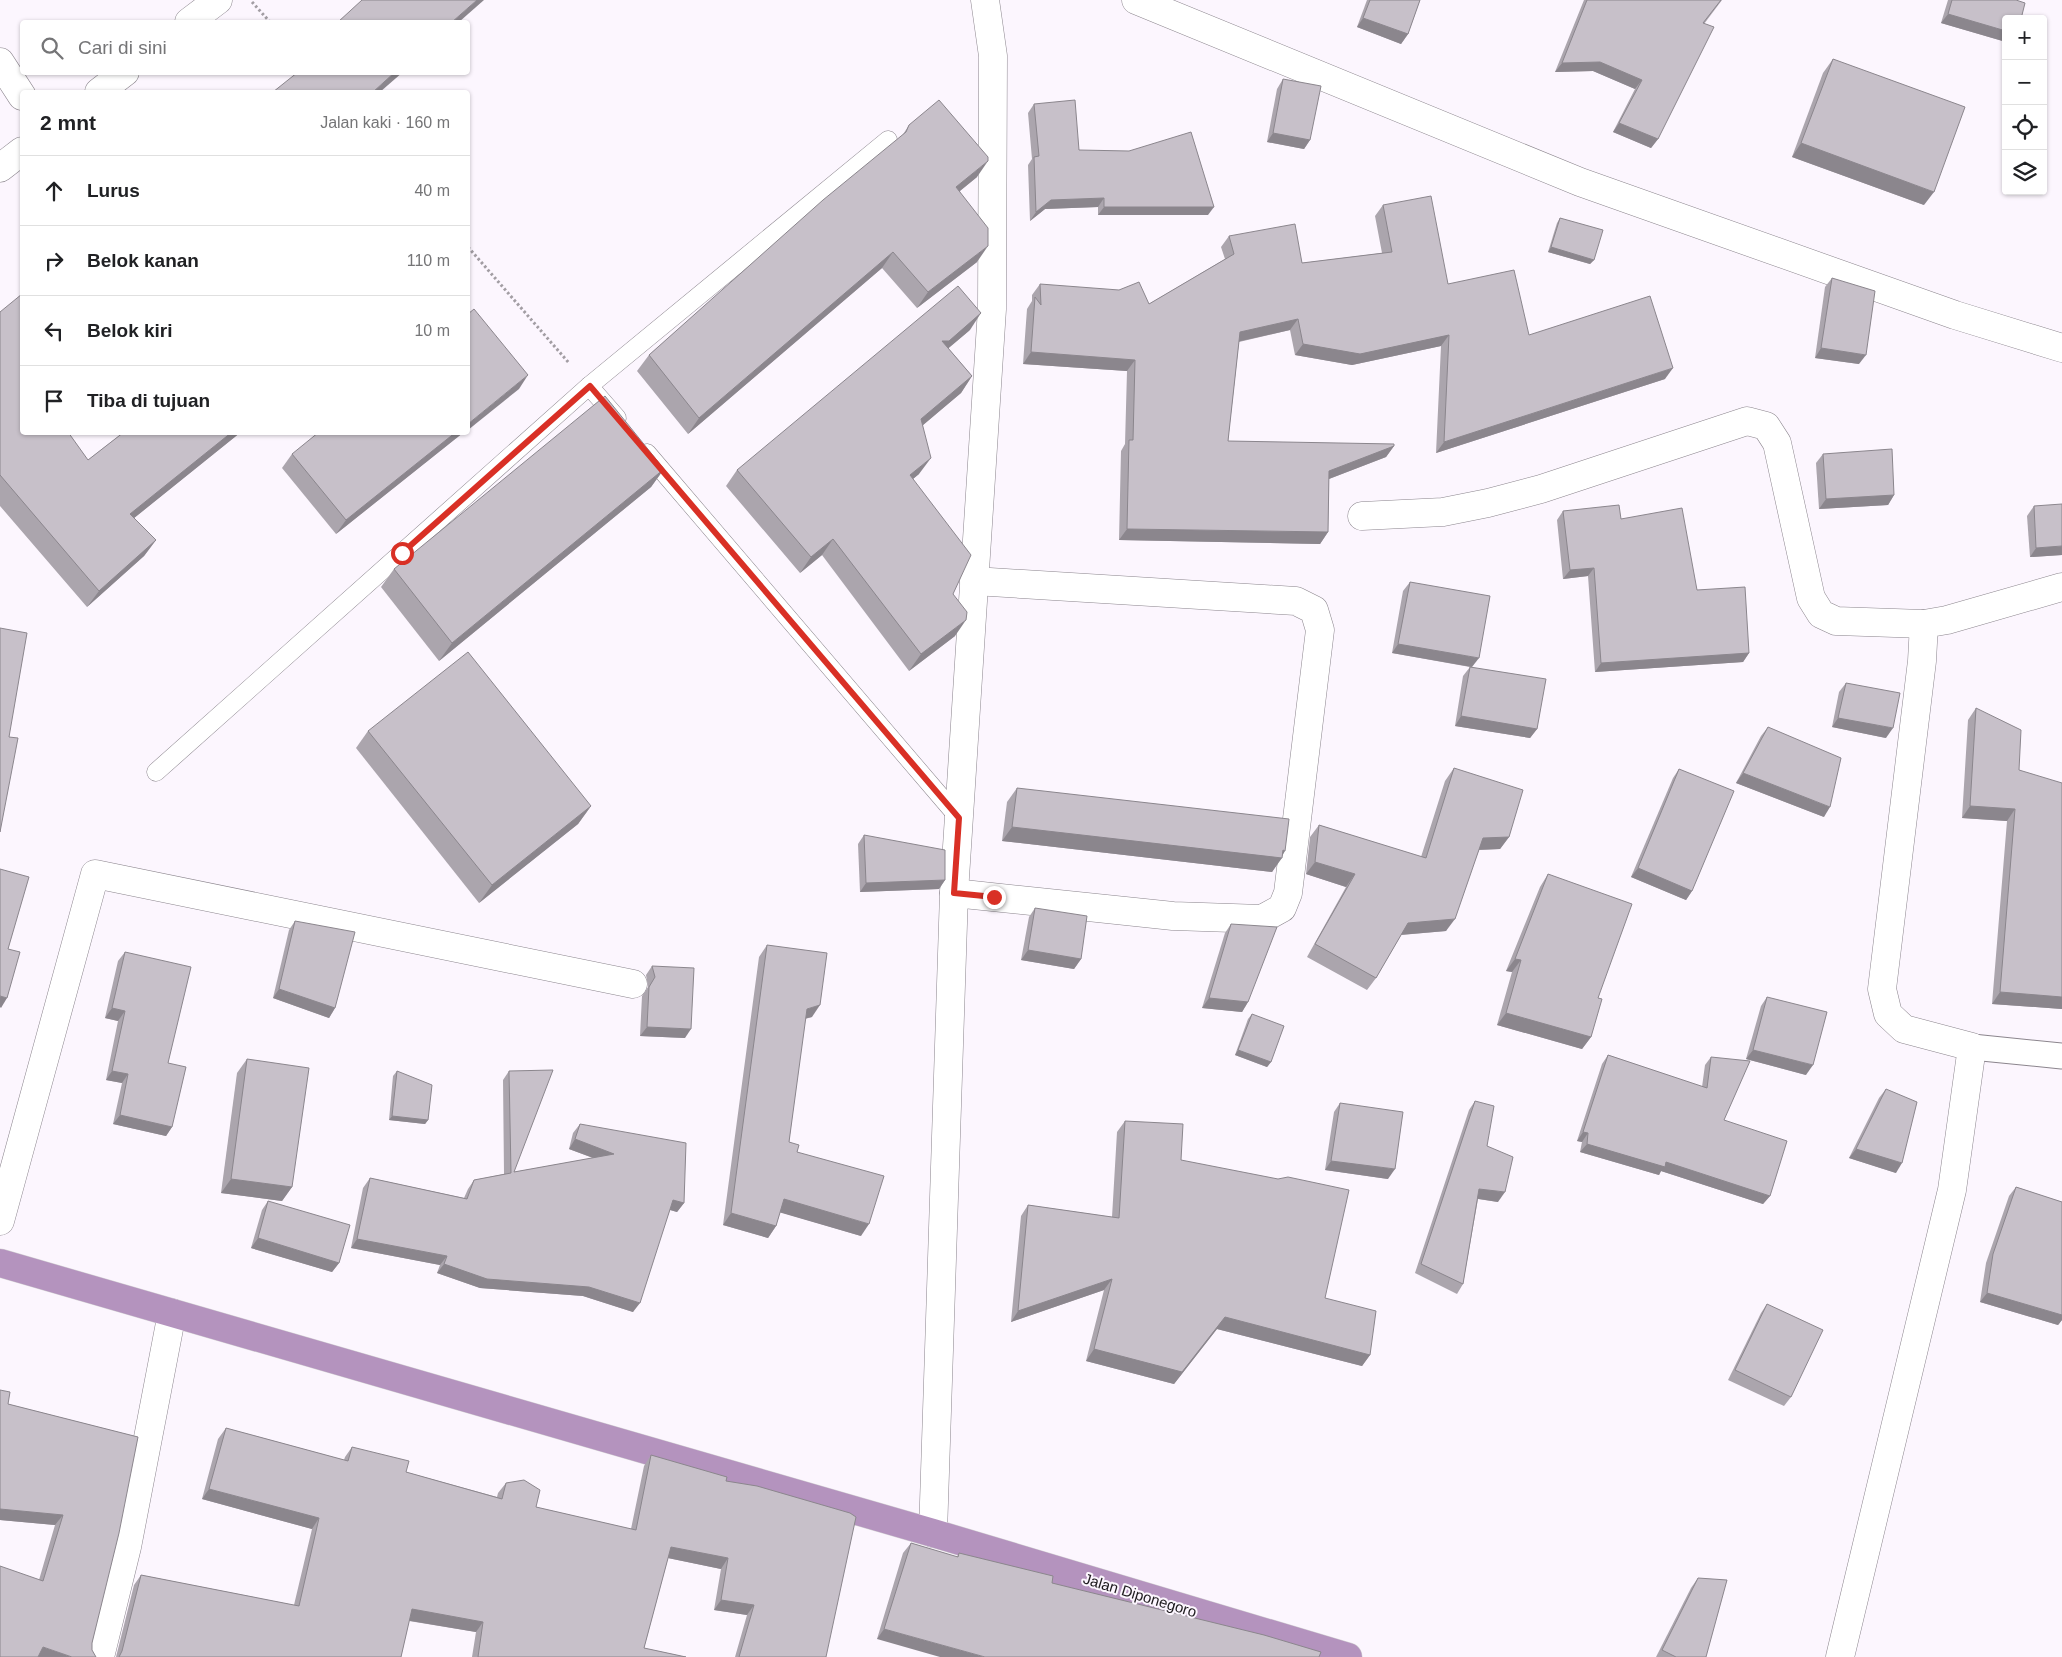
<!DOCTYPE html>
<html lang="id">
<head>
<meta charset="utf-8">
<style>
	body { margin:0; font-family:Helvetica,sans-serif; background:#f2f2f2; color:#202124 }
	.controls { position:absolute; right:15px; top:15px; display:grid; overflow:hidden; border-radius:5px; box-shadow:0 1px 4px #0004 }
	.controls button { width:45px; height:45px; display:grid; place-items:center; padding:0; border:0; border-bottom:1px solid #e0e0e0; background:#fff; color:#202124; font:25px sans-serif }
	.stop { position:absolute; width:15px; height:15px; margin:-11px; border:4px solid #d93025; border-radius:50%; background:#fff }
	.stop.end { background:#d93025; border-color:#fff; box-shadow:0 1px 5px #0008 }
	.list { margin:0; padding:0; list-style:none }
	h2 { display:flex; justify-content:space-between; align-items:center; height:65px; margin:0; padding:0 20px; font-size:21px }
	h2 small { font-size:16px; font-weight:400; color:#757577 }
	.list li { display:grid; grid-template-columns:32px 1fr auto; gap:15px; align-items:center; box-sizing:border-box; height:70px; padding:0 20px; border-top:1px solid #e0e0e0 }
	.list b { display:block; font-size:19px; white-space:nowrap }
	.list em { font-size:16px; font-style:normal; color:#757577 }
	.icon { flex:none; width:28px; height:28px; fill:none; stroke:currentColor; stroke-width:2; stroke-linecap:round; stroke-linejoin:round }
	.map { position:relative; flex:none; width:2062px; height:1657px; overflow:hidden }
	.search { position:absolute; background:#fff; box-shadow:0 1px 4px #0004; left:20px; top:20px; width:450px; height:55px; display:flex; align-items:center; gap:12px; box-sizing:border-box; padding:0 18px; border-radius:5px; color:#757577; font-size:19px }
	.panel { position:absolute; background:#fff; box-shadow:0 1px 4px #0004; left:20px; top:90px; width:450px; height:345px; border-radius:5px }
	.map>svg:first-child { display:block }
	.lines { fill:none; stroke-linecap:round; stroke-linejoin:round }
	.service-casing { stroke:#8b858d; stroke-width:19 }
	.pedestrian-casing { stroke:#8b858d; stroke-width:27 }
	.minor-casing { stroke:#8b858d; stroke-width:29 }
	.tertiary-casing { stroke:#8b858d; stroke-width:29 }
	.trunk-casing { stroke:#d6d6d6; stroke-width:29 }
	.path { stroke:#a29da3; stroke-width:3; stroke-dasharray:2.5 2.5; stroke-linecap:butt }
	.service { stroke:#fff; stroke-width:18 }
	.pedestrian { stroke:#fff; stroke-width:25 }
	.minor { stroke:#fff; stroke-width:28 }
	.tertiary { stroke:#fff; stroke-width:28 }
	.trunk { stroke:#b493be; stroke-width:28 }
	.wall { fill:#aba5ad }
	.shaded-wall { fill:#8b868d }
	.building { fill:#c7c0c9; stroke:#8b868d }
	.route { stroke:#d93025; stroke-width:6 }
	.labels { text-anchor:middle; dominant-baseline:central; stroke-width:4; stroke-linejoin:round; paint-order:stroke }
	.street-label { font-size:15px; fill:#1e1b1e; stroke:#fcf6fe }
</style>
</head>
<body>
<div class="map">
<svg width="2062" height="1657" viewBox="0 0 2062 1657">
	<rect width="100%" height="100%" fill="#fcf6fe"/>
	<g class="lines">
		<g class="service-casing">
			<g id="service">
				<polyline points="589,386 617,418"/>
				<polyline points="647,453 959,818"/>
				<polyline points="156,772 589,386 888,140"/>
			</g>
		</g>
		<g class="pedestrian-casing">
			<polyline id="pedestrian" points="1972,1047 2062,1056"/>
		</g>
		<g class="minor-casing">
			<g id="minor">
				<polyline points="1136,0 1580,182 1955,315 2062,348"/>
				<polyline points="0,62 22,96"/>
				<polyline points="1362,516 1443,512 1488,503 1541,489 1747,421 1766,426 1777,443 1811,598 1821,614 1836,621 1924,624"/>
				<polyline points="954,893 1173,916 1262,919 1282,908 1288,893 1320,630 1314,610 1296,601 974,581"/>
				<polyline points="0,1221 95,874 633,984"/>
				<polyline points="933,1533 954,893 992,309 993,56 985,0"/>
				<polyline points="100,1657 127,1547 172,1313"/>
				<polyline points="1840,1657 1952,1190 1972,1047 1904,1029 1888,1014 1882,989 1922,661 1924,624 1947,620 2062,587"/>
			</g>
		</g>
		<g class="tertiary-casing">
			<g id="tertiary">
				<polyline points="189,22 218,0"/>
				<polyline points="99,92 125,72"/>
				<polyline points="0,168 22,151"/>
			</g>
		</g>
		<g class="trunk-casing">
			<polyline id="trunk" points="0,1263 933,1533 1348,1657"/>
		</g>
		<g class="path">
			<polyline points="252,2 270,22"/>
			<polyline points="468,247 569,363"/>
		</g>
		<use href="#service" class="service"/>
		<use href="#pedestrian" class="pedestrian"/>
		<use href="#minor" class="minor"/>
		<use href="#tertiary" class="tertiary"/>
		<use href="#trunk" class="trunk"/>
	</g>
	<g class="wall">
		<polygon points="1367,0 1420,0 1408,34 1401,44 1357,27"/>
		<polygon points="1584,0 1722,0 1704,24 1658,139 1651,148 1613,132 1635,89 1593,71 1555,72"/>
		<polygon points="1948,0 2016,0 2006,19 2006,42 1941,23"/>
		<polygon points="1833,59 1924,205 1792,157 1823,73"/>
		<polygon points="1283,79 1310,140 1304,149 1267,142 1277,89"/>
		<polygon points="1034,104 1079,150 1208,215 1098,215 1098,207 1045,209 1030,221 1028,165 1032,159 1028,113"/>
		<polygon points="909,125 977,177 960,191 977,262 917,308 882,268 688,434 637,371 649,355 902,136"/>
		<polygon points="1383,205 1448,284 1529,335 1665,379 1436,453 1441,346 1352,365 1295,355 1290,330 1239,342 1228,441 1394,446 1386,457 1329,479 1328,532 1320,544 1119,540 1121,451 1125,444 1127,371 1023,364 1027,309 1032,301 1032,295 1040,284 1149,304 1225,259 1221,247 1229,236 1302,263 1382,253 1375,216"/>
		<polygon points="1560,218 1594,260 1590,264 1548,252 1557,223"/>
		<polygon points="1832,278 1859,364 1815,358 1825,287"/>
		<polygon points="0,312 22,432 88,460 124,432 241,432 134,518 156,540 144,556 87,607 0,506"/>
		<polygon points="970,330 948,348 972,376 961,393 923,425 919,474 913,479 953,594 955,636 909,671 822,555 800,573 726,486 737,470"/>
		<polygon points="464,432 336,534 282,468 292,454"/>
		<polygon points="1823,454 1894,495 1888,505 1819,509 1816,463"/>
		<polygon points="664,469 651,487 439,661 381,587 394,569"/>
		<polygon points="2034,506 2062,555 2030,557 2027,516"/>
		<polygon points="1563,511 1621,519 1749,653 1743,662 1595,672 1588,576 1563,579 1557,520"/>
		<polygon points="1410,582 1472,667 1537,729 1530,738 1455,726 1463,676 1470,667 1392,653 1403,591"/>
		<polygon points="1846,683 1886,738 1832,727 1839,692"/>
		<polygon points="1976,708 2019,770 2062,1009 1992,1004 2007,821 1962,818 1968,720"/>
		<polygon points="1768,727 1824,817 1736,783 1761,736"/>
		<polygon points="368,731 591,806 578,824 479,903 356,748"/>
		<polygon points="1454,768 1509,837 1500,849 1479,850 1446,931 1401,935 1376,978 1367,990 1307,957 1346,887 1306,874 1310,837 1319,825 1421,857 1445,781"/>
		<polygon points="1679,769 1692,891 1686,900 1631,877 1673,778"/>
		<polygon points="1017,788 1282,856 1272,872 1002,841 1007,802"/>
		<polygon points="864,835 945,880 939,889 860,892 858,844"/>
		<polygon points="1548,874 1598,998 1591,1037 1582,1049 1497,1025 1512,972 1506,971 1540,887"/>
		<polygon points="1035,908 1081,959 1074,969 1021,960 1029,917"/>
		<polygon points="295,921 335,1008 329,1018 273,998 289,930"/>
		<polygon points="1231,924 1248,1002 1242,1012 1202,1008 1225,933"/>
		<polygon points="767,945 812,1017 805,1019 789,1142 797,1152 861,1236 780,1212 776,1226 768,1238 723,1225 759,957"/>
		<polygon points="125,952 168,1063 172,1127 166,1136 113,1124 122,1083 106,1080 118,1021 105,1018 118,961"/>
		<polygon points="652,966 685,1038 640,1036 642,996 648,987 646,975"/>
		<polygon points="1767,997 1806,1075 1746,1059 1761,1006"/>
		<polygon points="1252,1014 1271,1062 1267,1067 1235,1055 1248,1019"/>
		<polygon points="1608,1055 1702,1087 1705,1065 1711,1057 1724,1120 1770,1196 1763,1204 1661,1171 1659,1175 1580,1152 1582,1142 1577,1141 1602,1064"/>
		<polygon points="247,1059 292,1187 282,1201 221,1193 237,1073"/>
		<polygon points="397,1071 428,1120 425,1124 389,1120 393,1076"/>
		<polygon points="509,1071 514,1172 593,1158 569,1149 573,1133 580,1124 684,1203 677,1212 670,1210 633,1312 583,1296 480,1288 437,1273 440,1265 351,1248 363,1188 370,1178 464,1198 468,1189 474,1180 504,1174 503,1080"/>
		<polygon points="1886,1089 1896,1173 1849,1158 1879,1098"/>
		<polygon points="1475,1101 1487,1146 1498,1202 1478,1199 1463,1284 1457,1294 1415,1273 1469,1110"/>
		<polygon points="1340,1103 1388,1179 1325,1170 1334,1112"/>
		<polygon points="1125,1121 1181,1160 1325,1298 1370,1355 1362,1366 1217,1329 1174,1384 1086,1361 1104,1290 1011,1322 1021,1216 1028,1205 1112,1217 1117,1132"/>
		<polygon points="2016,1187 2062,1202 2062,1320 2058,1325 1980,1302 1986,1263 2009,1196"/>
		<polygon points="268,1201 339,1263 332,1272 251,1248 262,1210"/>
		<polygon points="1767,1304 1791,1397 1784,1406 1728,1380 1761,1313"/>
		<polygon points="0,1390 8,1404 138,1437 92,1643 92,1650 39,1580 55,1525 0,1520"/>
		<polygon points="226,1428 344,1460 345,1457 352,1447 406,1472 497,1497 498,1493 506,1483 536,1507 631,1529 644,1466 651,1455 726,1481 826,1657 735,1657 747,1615 714,1610 721,1569 668,1558 644,1648 686,1657 472,1657 476,1632 409,1621 401,1657 116,1657 134,1585 141,1575 294,1605 312,1529 202,1499 218,1439"/>
		<polygon points="911,1543 957,1557 959,1553 1053,1576 877,1639 903,1553"/>
		<polygon points="1698,1578 1706,1657 1656,1657 1691,1588"/>
	</g>
	<g class="shaded-wall">
		<polygon points="477,0 484,0 459,22 452,22"/>
		<polygon points="1948,14 2006,31 2006,42 1941,23"/>
		<polygon points="1363,18 1408,34 1401,44 1357,27"/>
		<polygon points="1600,62 1642,80 1635,89 1593,71 1555,72 1562,63"/>
		<polygon points="395,72 403,72 380,92 373,92"/>
		<polygon points="1619,123 1658,139 1651,148 1613,132"/>
		<polygon points="1273,133 1310,140 1304,149 1267,142"/>
		<polygon points="1801,143 1934,192 1924,205 1792,157"/>
		<polygon points="988,161 977,177 945,203 956,187"/>
		<polygon points="1104,198 1098,207 1045,209 1030,221 1036,212 1051,200"/>
		<polygon points="1104,207 1214,207 1208,215 1098,215"/>
		<polygon points="988,246 977,262 917,308 928,292"/>
		<polygon points="1551,247 1594,260 1590,264 1548,252"/>
		<polygon points="893,252 882,268 688,434 699,418"/>
		<polygon points="981,313 970,330 937,358 942,341"/>
		<polygon points="1298,319 1290,330 1232,343 1240,332"/>
		<polygon points="1449,335 1441,346 1352,365 1295,355 1303,344"/>
		<polygon points="1821,348 1866,355 1859,364 1815,358"/>
		<polygon points="1031,352 1135,360 1127,371 1023,364"/>
		<polygon points="1673,368 1665,379 1436,453 1444,442"/>
		<polygon points="528,375 519,389 468,430 468,424"/>
		<polygon points="972,376 961,393 910,436 921,419"/>
		<polygon points="232,432 241,432 118,531 130,514"/>
		<polygon points="456,432 464,432 336,534 346,520"/>
		<polygon points="1394,446 1386,457 1321,482 1329,471"/>
		<polygon points="931,458 919,474 898,491 910,475"/>
		<polygon points="664,469 651,487 439,661 452,643"/>
		<polygon points="1894,495 1888,505 1819,509 1826,499"/>
		<polygon points="1127,529 1328,532 1320,544 1119,540"/>
		<polygon points="833,539 822,555 800,573 811,557"/>
		<polygon points="156,540 144,556 87,607 99,591"/>
		<polygon points="2062,546 2062,555 2030,557 2036,548"/>
		<polygon points="1594,568 1588,576 1563,579 1570,570"/>
		<polygon points="966,620 955,636 909,671 921,654"/>
		<polygon points="1398,644 1479,658 1472,667 1392,653"/>
		<polygon points="1749,653 1743,662 1595,672 1601,663"/>
		<polygon points="1461,716 1537,729 1530,738 1455,726"/>
		<polygon points="1838,718 1893,728 1886,738 1832,727"/>
		<polygon points="1743,773 1830,807 1824,817 1736,783"/>
		<polygon points="591,806 578,824 479,903 492,885"/>
		<polygon points="1970,806 2015,809 2007,821 1962,818"/>
		<polygon points="1012,827 1283,850 1285,851 1281,858 1282,858 1272,872 1002,841"/>
		<polygon points="1509,837 1500,849 1474,850 1483,838"/>
		<polygon points="1315,862 1355,874 1346,887 1306,874"/>
		<polygon points="1638,868 1692,891 1686,900 1631,877"/>
		<polygon points="945,880 939,889 860,892 866,883"/>
		<polygon points="1455,919 1446,931 1399,935 1408,923"/>
		<polygon points="1028,950 1081,959 1074,969 1021,960"/>
		<polygon points="1515,959 1521,960 1512,972 1506,971"/>
		<polygon points="279,989 335,1008 329,1018 273,998"/>
		<polygon points="2000,992 2062,997 2062,1009 1992,1004"/>
		<polygon points="0,996 7,998 1,1008 0,1007"/>
		<polygon points="1209,998 1248,1002 1242,1012 1202,1008"/>
		<polygon points="820,1005 812,1017 798,1020 807,1009"/>
		<polygon points="112,1008 125,1011 118,1021 105,1018"/>
		<polygon points="1506,1013 1591,1037 1582,1049 1497,1025"/>
		<polygon points="647,1027 691,1029 685,1038 640,1036"/>
		<polygon points="1238,1050 1271,1062 1267,1067 1235,1055"/>
		<polygon points="1753,1050 1813,1065 1806,1075 1746,1059"/>
		<polygon points="112,1071 128,1074 122,1083 106,1080"/>
		<polygon points="120,1115 172,1127 166,1136 113,1124"/>
		<polygon points="392,1116 428,1120 425,1124 389,1120"/>
		<polygon points="1583,1132 1588,1133 1582,1142 1577,1141"/>
		<polygon points="575,1139 614,1154 607,1163 569,1149"/>
		<polygon points="1587,1144 1666,1162 1770,1196 1763,1204 1661,1171 1659,1175 1580,1152"/>
		<polygon points="1856,1149 1902,1163 1896,1173 1849,1158"/>
		<polygon points="1331,1161 1395,1169 1388,1179 1325,1170"/>
		<polygon points="231,1179 292,1187 282,1201 221,1193"/>
		<polygon points="1479,1189 1505,1192 1498,1202 1473,1198"/>
		<polygon points="784,1199 869,1224 861,1236 775,1211"/>
		<polygon points="673,1200 684,1203 677,1212 667,1209"/>
		<polygon points="731,1213 776,1226 768,1238 723,1225"/>
		<polygon points="258,1238 339,1263 332,1272 251,1248"/>
		<polygon points="357,1239 447,1256 440,1265 351,1248"/>
		<polygon points="444,1264 589,1287 640,1303 633,1312 583,1296 480,1288 437,1273"/>
		<polygon points="1112,1279 1104,1290 1011,1322 1018,1311"/>
		<polygon points="1987,1293 2062,1315 2062,1320 2058,1325 1980,1302"/>
		<polygon points="1225,1317 1370,1355 1362,1366 1217,1329 1174,1384 1086,1361 1094,1349"/>
		<polygon points="209,1489 319,1518 312,1529 202,1499"/>
		<polygon points="0,1509 63,1515 55,1525 0,1520"/>
		<polygon points="671,1547 728,1558 721,1569 663,1557"/>
		<polygon points="721,1600 754,1605 747,1615 714,1610"/>
		<polygon points="412,1609 483,1622 476,1632 405,1620"/>
		<polygon points="884,1629 985,1657 940,1657 877,1639"/>
		<polygon points="43,1647 72,1657 36,1657"/>
	</g>
	<g class="building">
		<polygon points="362,0 477,0 452,22 338,22"/>
		<polygon points="1370,0 1420,0 1408,34 1363,18"/>
		<polygon points="1587,0 1721,0 1703,23 1714,27 1658,139 1619,123 1642,80 1600,62 1562,63"/>
		<polygon points="1952,0 2016,0 2025,3 2021,19 2006,19 2006,31 1948,14"/>
		<polygon points="1833,59 1965,107 1934,192 1801,143"/>
		<polygon points="298,72 395,72 373,92 273,92"/>
		<polygon points="1283,79 1321,86 1310,140 1273,133"/>
		<polygon points="939,100 988,157 988,161 956,187 988,228 988,246 928,292 893,252 699,418 649,355 823,200 906,132 909,125"/>
		<polygon points="1075,100 1079,150 1129,151 1191,132 1214,207 1104,207 1104,198 1051,200 1036,212 1034,157 1039,156 1034,104"/>
		<polygon points="1431,196 1448,284 1514,270 1529,335 1650,296 1673,368 1444,442 1449,335 1360,354 1303,344 1298,319 1240,332 1228,441 1394,444 1394,446 1329,471 1328,532 1127,529 1129,440 1133,440 1135,360 1031,352 1035,297 1041,305 1040,284 1119,290 1139,282 1149,304 1234,254 1229,236 1295,224 1302,263 1392,252 1383,205"/>
		<polygon points="1560,218 1603,230 1594,260 1551,247"/>
		<polygon points="1832,278 1875,291 1866,355 1821,348"/>
		<polygon points="958,286 981,313 949,341 942,341 972,376 921,419 931,458 910,475 971,555 953,594 967,612 966,620 921,654 833,539 811,557 737,470"/>
		<polygon points="22,294 22,432 68,432 88,460 124,432 232,432 130,514 156,540 99,591 0,475 0,312"/>
		<polygon points="474,309 528,375 468,424 468,314"/>
		<polygon points="605,396 664,469 452,643 394,569"/>
		<polygon points="319,432 456,432 346,520 292,454"/>
		<polygon points="1892,449 1894,495 1826,499 1823,454"/>
		<polygon points="2062,504 2062,546 2036,548 2034,506"/>
		<polygon points="1619,505 1621,519 1682,508 1697,590 1745,587 1749,653 1601,663 1594,568 1570,570 1563,511"/>
		<polygon points="1410,582 1490,596 1479,658 1398,644"/>
		<polygon points="0,628 27,633 9,737 18,738 0,832"/>
		<polygon points="468,652 591,806 492,885 368,731"/>
		<polygon points="1470,667 1546,679 1537,729 1461,716"/>
		<polygon points="1846,683 1900,693 1893,728 1838,718"/>
		<polygon points="1976,708 2021,730 2019,770 2062,783 2062,997 2000,992 2015,809 1970,806"/>
		<polygon points="1768,727 1841,758 1830,807 1743,773"/>
		<polygon points="1454,768 1523,790 1509,837 1483,838 1455,919 1408,923 1376,978 1315,944 1355,874 1315,862 1319,825 1426,858"/>
		<polygon points="1679,769 1734,791 1692,891 1638,868"/>
		<polygon points="1017,788 1289,819 1285,851 1283,850 1282,858 1012,827"/>
		<polygon points="864,835 945,850 945,880 866,883"/>
		<polygon points="0,869 29,877 8,949 20,952 7,998 0,996"/>
		<polygon points="1548,874 1632,904 1598,998 1602,999 1591,1037 1506,1013 1521,960 1515,959"/>
		<polygon points="1035,908 1087,916 1081,959 1028,950"/>
		<polygon points="295,921 355,932 335,1008 279,989"/>
		<polygon points="1231,924 1277,927 1248,1002 1209,998"/>
		<polygon points="767,945 827,953 820,1005 807,1009 789,1142 799,1145 797,1152 884,1176 869,1224 784,1199 776,1226 731,1213"/>
		<polygon points="125,952 191,967 168,1063 186,1067 172,1127 120,1115 128,1074 112,1071 125,1011 112,1008"/>
		<polygon points="652,966 694,968 691,1029 647,1027 649,987 655,977"/>
		<polygon points="1767,997 1827,1012 1813,1065 1753,1050"/>
		<polygon points="1252,1014 1284,1026 1271,1062 1238,1050"/>
		<polygon points="1608,1055 1707,1088 1711,1057 1750,1061 1724,1120 1787,1141 1770,1196 1666,1162 1665,1167 1587,1144 1588,1133 1583,1132"/>
		<polygon points="247,1059 309,1068 292,1187 231,1179"/>
		<polygon points="553,1070 514,1172 614,1154 575,1139 580,1124 686,1143 684,1203 673,1200 640,1303 589,1287 487,1279 444,1264 447,1256 357,1239 370,1178 467,1199 474,1180 511,1173 509,1071"/>
		<polygon points="397,1071 432,1085 428,1120 392,1116"/>
		<polygon points="1886,1089 1917,1102 1902,1163 1856,1149"/>
		<polygon points="1475,1101 1494,1106 1487,1146 1513,1157 1505,1192 1479,1189 1463,1284 1421,1264"/>
		<polygon points="1340,1103 1403,1112 1395,1169 1331,1161"/>
		<polygon points="1125,1121 1183,1124 1181,1160 1278,1179 1288,1177 1349,1190 1325,1298 1376,1311 1370,1355 1225,1317 1182,1372 1094,1349 1112,1279 1018,1311 1028,1205 1119,1218"/>
		<polygon points="2016,1187 2062,1202 2062,1315 1987,1293 1993,1254"/>
		<polygon points="268,1201 350,1225 339,1263 258,1238"/>
		<polygon points="1767,1304 1823,1330 1791,1397 1735,1370"/>
		<polygon points="0,1390 10,1392 8,1404 138,1437 119,1533 92,1643 92,1650 96,1657 72,1657 43,1647 38,1657 0,1657 0,1566 43,1581 63,1515 0,1509"/>
		<polygon points="226,1428 348,1461 352,1447 409,1461 406,1472 502,1499 506,1483 524,1480 540,1490 536,1507 636,1530 651,1455 727,1477 726,1481 757,1486 850,1513 856,1517 826,1657 739,1657 754,1605 721,1600 728,1558 671,1547 644,1648 686,1657 478,1657 483,1622 412,1609 401,1657 119,1657 122,1651 141,1575 299,1606 319,1518 209,1489"/>
		<polygon points="911,1543 958,1557 959,1553 1053,1576 1052,1583 1264,1635 1321,1652 1319,1657 985,1657 884,1629"/>
		<polygon points="1698,1578 1727,1580 1706,1657 1676,1657 1662,1650"/>
	</g>
	<g class="lines">
		<polyline class="route" points="402,553 590,386 959,818 954,893 994,897"/>
	</g>
	<g class="labels">
		<g class="street-label">
			<text transform="translate(1140 1595) rotate(17)">Jalan Diponegoro</text>
		</g>
	</g>
</svg>
<div class="controls">
<button>+</button>
<button>−</button>
<button><svg class="icon" aria-label="locate" viewBox="0 0 24 24"><circle cx="12" cy="12" r="6"/><path d="M12 2v4M12 18v4M2 12h4M18 12h4"/></svg></button>
<button><svg class="icon" aria-label="layers" viewBox="0 0 24 24"><path d="M12 4l9 5-9 5-9-5zM3 14l9 5 9-5"/></svg></button>
</div>
<div class="stop" style="left:402px;top:553px"></div>
<div class="stop end" style="left:994px;top:897px"></div>
<div class="search"><svg class="icon" aria-label="search" viewBox="0 0 24 24"><circle cx="10" cy="10" r="6"/><path d="M15 15l6 6"/></svg>Cari di sini</div>
<section class="panel">
<h2>2 mnt<small>Jalan kaki · 160 m</small></h2>
<ul class="list">
<li><svg class="icon" aria-label="ahead" viewBox="0 0 24 24"><path d="M12 20V5M6 11l6-6 6 6"/></svg><div><b>Lurus</b></div><em>40 m</em></li>
<li><svg class="icon" aria-label="right" viewBox="0 0 24 24"><path d="M7 20v-9h11M14 6l5 5-5 5"/></svg><div><b>Belok kanan</b></div><em>110 m</em></li>
<li><svg class="icon" aria-label="left" viewBox="0 0 24 24"><path d="M17 20v-9H6M10 6l-5 5 5 5"/></svg><div><b>Belok kiri</b></div><em>10 m</em></li>
<li><svg class="icon" aria-label="arrive" viewBox="0 0 24 24"><path d="M6 21V4h12l-3 4 3 4H6"/></svg><div><b>Tiba di tujuan</b></div></li>
</ul>
</section>
</div>
</body>
</html>
